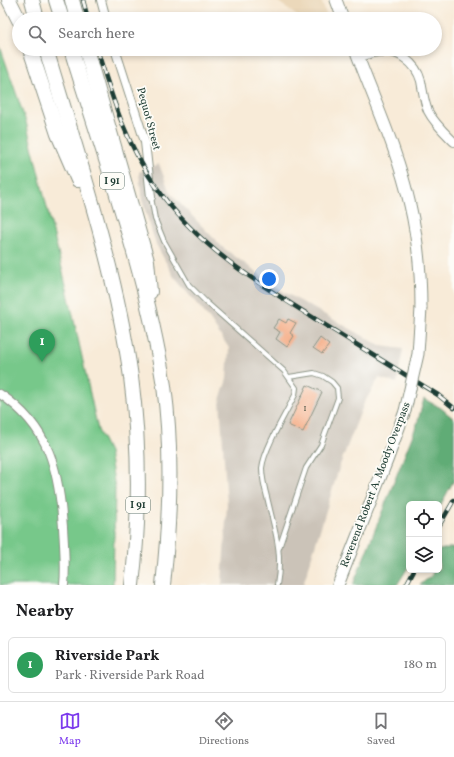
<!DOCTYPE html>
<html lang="en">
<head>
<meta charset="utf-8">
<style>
	body { margin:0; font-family:Vollkorn,serif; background:#f6f6f6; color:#202124 }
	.controls { position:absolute; right:12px; bottom:12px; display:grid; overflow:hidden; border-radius:6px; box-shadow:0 2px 6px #0003 }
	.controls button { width:36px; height:36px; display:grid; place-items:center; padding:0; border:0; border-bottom:1px solid #e0e0e0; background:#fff; color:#202124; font:20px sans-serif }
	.you { position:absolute; left:269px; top:279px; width:14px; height:14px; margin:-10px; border:3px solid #fff; border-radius:50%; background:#1a73e8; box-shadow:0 0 0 6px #1a73e833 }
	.badge { display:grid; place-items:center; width:26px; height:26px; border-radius:50%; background:#7c3aed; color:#fff; font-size:13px; font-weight:700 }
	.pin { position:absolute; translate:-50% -33px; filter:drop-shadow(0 1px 2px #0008) }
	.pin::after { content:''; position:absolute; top:21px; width:14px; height:12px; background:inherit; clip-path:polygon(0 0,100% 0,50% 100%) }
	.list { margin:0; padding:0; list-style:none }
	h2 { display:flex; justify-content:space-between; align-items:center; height:52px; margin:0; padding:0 16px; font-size:17px }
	h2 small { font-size:13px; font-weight:400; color:#757577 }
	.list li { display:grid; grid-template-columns:26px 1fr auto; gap:12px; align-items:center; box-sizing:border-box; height:56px; margin:0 8px 8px; padding:0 8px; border:1px solid #e0e0e0; border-radius:6px }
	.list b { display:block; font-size:15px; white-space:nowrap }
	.list p { margin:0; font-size:13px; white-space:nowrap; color:#757577 }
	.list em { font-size:13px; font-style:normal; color:#757577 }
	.icon { flex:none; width:22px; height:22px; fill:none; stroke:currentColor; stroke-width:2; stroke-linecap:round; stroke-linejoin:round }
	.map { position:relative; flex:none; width:454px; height:585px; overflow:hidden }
	.search { position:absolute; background:#fff; box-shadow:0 2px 6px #0003; left:12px; right:12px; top:12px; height:44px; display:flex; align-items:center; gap:10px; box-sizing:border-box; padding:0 14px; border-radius:22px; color:#757577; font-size:15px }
	.sheet { height:116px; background:#fff }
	nav { display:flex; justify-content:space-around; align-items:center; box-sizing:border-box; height:56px; border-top:1px solid #e0e0e0; background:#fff; font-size:11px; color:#757577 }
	nav a { display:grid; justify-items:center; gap:2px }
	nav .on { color:#7c3aed }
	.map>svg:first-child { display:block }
	.built { fill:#ebd8ba }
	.industrial { fill:#cbc3b8 }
	.green { fill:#77c88a; stroke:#4b825f }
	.forest { fill:#61ac76; stroke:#407455 }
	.building { fill:#f4a981 }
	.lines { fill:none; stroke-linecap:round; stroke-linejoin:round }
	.lane-casing { stroke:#8c9486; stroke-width:6 }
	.street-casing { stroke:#8c9486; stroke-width:10 }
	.secondary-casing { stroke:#8c9486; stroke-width:13 }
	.highway-casing { stroke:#8c9486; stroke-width:16 }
	.lane { stroke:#fff; stroke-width:4 }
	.street { stroke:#fff; stroke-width:8 }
	.secondary { stroke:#fff; stroke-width:11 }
	.highway { stroke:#fff; stroke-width:14 }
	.rail-casing { stroke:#1f3d34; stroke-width:4.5 }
	.rail { stroke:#fdfcf7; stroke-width:3; stroke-dasharray:9; stroke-linecap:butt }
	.secondary-bridge-casing { stroke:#8c9486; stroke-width:13; stroke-linecap:butt }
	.secondary-bridge { stroke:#fff; stroke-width:11 }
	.labels { text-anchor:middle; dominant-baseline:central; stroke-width:3.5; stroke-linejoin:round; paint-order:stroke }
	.number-label { font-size:9px; fill:#545847 }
	.shield { fill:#fdfcf7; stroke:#62766e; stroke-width:1 }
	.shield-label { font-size:10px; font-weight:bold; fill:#1f3d34 }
	.street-label { font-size:11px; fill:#1f3d34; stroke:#fdfcf7 }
</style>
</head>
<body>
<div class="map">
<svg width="454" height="585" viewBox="0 0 454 585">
	<rect width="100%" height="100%" fill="#fdfcf7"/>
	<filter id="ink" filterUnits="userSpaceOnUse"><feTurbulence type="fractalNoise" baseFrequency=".025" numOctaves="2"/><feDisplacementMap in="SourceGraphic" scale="8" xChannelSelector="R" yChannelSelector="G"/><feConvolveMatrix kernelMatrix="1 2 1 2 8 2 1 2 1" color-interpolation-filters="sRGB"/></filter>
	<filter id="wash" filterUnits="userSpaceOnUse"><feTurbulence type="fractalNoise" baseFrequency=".012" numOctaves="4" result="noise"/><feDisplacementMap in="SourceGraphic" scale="16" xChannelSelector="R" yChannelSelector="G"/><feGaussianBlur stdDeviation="0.9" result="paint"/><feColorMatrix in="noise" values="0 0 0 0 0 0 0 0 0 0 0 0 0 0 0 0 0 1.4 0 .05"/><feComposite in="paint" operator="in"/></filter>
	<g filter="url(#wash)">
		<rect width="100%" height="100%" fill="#f8ebd8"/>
		<polygon class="built" points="276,0 321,0 328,19 301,19"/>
		<polygon class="industrial" points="159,164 170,193 222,247 284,292 381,346 403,349 397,383 379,378 364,403 340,465 303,585 222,585 227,504 220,400 227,379 229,348 208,317 174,277 156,244 142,200 139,172"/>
		<polygon class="green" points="0,46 26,122 68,293 98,430 109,452 115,488 113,585 0,585"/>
		<g class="forest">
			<polygon points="424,399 441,408 454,419 454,480 439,508 439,504 409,504 409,566 397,585 353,585 417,424"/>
			<polygon points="454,547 454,585 420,585 432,575 433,570 439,570 439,550"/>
		</g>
		<g id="blocks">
			<g class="building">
				<polygon points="279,319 286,323 288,319 296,323 290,333 294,336 287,347 276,339 280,332 273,328"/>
				<polygon points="320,338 329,345 322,354 313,348"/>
				<polygon points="307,385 322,392 303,432 288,425"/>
			</g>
		</g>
	</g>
	<g filter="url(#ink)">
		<use href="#blocks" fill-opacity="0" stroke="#8c9486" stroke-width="1"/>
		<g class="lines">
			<g class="lane-casing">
				<g id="lane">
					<path d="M151 197 155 219 164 241 189 285 206 302 284 371 296 388 295 395C286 413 264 449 262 468 262 479 265 490 268 501 275 532 283 552 277 585"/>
					<polyline points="279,548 306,468 321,445 338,398 337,388 332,382 323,376 314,373 289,377"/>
				</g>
			</g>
			<g class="street-casing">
				<g id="street">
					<polyline points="101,0 106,19"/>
					<polyline points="115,49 145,142 151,197"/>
					<path d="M358 58C365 56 372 52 379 52 398 49 416 63 421 81 423 91 424 102 428 111 434 123 445 133 454 142"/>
					<path d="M0 394C50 427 59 471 63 527 64 546 66 566 64 585"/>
				</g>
			</g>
			<g class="secondary-casing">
				<g id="secondary">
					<polyline points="336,0 343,19"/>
					<path d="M355 49C374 100 398 151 410 205 418 239 421 273 421 308"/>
					<polyline points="338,585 388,458 405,411"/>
				</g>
			</g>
			<g class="highway-casing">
				<g id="highway">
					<polyline points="9,0 19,20"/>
					<polyline points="32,0 37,19"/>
					<polyline points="56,0 62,19"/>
					<polyline points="72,0 77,19"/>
					<polyline points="30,49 58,134 78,180"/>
					<path d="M46 49C78 157 115 265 131 377 140 446 140 516 132 585"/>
					<path d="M71 49C105 160 146 271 164 386 173 452 170 520 163 585"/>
					<polyline points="86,49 147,261 150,292"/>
				</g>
			</g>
			<use href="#lane" class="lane"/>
			<use href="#street" class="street"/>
			<use href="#secondary" class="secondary"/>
			<use href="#highway" class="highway"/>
			<g class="rail-casing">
				<g id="rail">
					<polyline points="83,0 88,19"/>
					<path d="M97 49C112 98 127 146 157 188 198 247 257 283 317 320 357 345 398 370 438 395L454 408"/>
					<polyline points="439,526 454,500"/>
					<polyline points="406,585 414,570"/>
				</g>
			</g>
			<use href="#rail" class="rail"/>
			<g class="secondary-bridge-casing">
				<polyline id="secondary-bridge" points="405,411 418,354 421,308"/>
			</g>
			<use href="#secondary-bridge" class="secondary-bridge"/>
		</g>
	</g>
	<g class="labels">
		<g class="number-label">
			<text x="305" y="408">1</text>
		</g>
		<g class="shield">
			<rect x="100" y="173" width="24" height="16" rx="3"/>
			<rect x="126" y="497" width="24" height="16" rx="3"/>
		</g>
		<g class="shield-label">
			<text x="112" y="181">I 91</text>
			<text x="138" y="505">I 91</text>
		</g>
		<g class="street-label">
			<text transform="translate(148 119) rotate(75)">Pequot Street</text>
			<text transform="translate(376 485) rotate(-69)">Reverend Robert A. Moody Overpass</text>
		</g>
	</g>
</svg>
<div class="controls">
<button><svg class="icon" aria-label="locate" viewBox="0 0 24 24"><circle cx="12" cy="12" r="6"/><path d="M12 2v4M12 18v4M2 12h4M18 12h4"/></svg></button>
<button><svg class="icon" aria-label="layers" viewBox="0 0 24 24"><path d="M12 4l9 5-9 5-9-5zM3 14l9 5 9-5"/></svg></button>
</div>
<div class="you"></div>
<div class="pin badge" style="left:42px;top:362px;background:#2e9e5b">1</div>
<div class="search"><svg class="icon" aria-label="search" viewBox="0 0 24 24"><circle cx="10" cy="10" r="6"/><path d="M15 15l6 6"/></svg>Search here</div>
</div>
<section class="sheet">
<h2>Nearby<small></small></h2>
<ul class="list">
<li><span class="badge" style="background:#2e9e5b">1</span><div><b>Riverside Park</b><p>Park · Riverside Park Road</p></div><em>180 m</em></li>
</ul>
</section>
<nav>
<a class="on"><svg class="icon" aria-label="map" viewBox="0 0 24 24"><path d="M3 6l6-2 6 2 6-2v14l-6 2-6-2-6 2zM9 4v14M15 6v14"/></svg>Map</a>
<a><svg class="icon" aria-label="directions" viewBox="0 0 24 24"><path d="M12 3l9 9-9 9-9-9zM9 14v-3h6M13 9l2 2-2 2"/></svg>Directions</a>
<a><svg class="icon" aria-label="saved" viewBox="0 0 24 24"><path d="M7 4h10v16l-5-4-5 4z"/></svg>Saved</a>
</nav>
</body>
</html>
